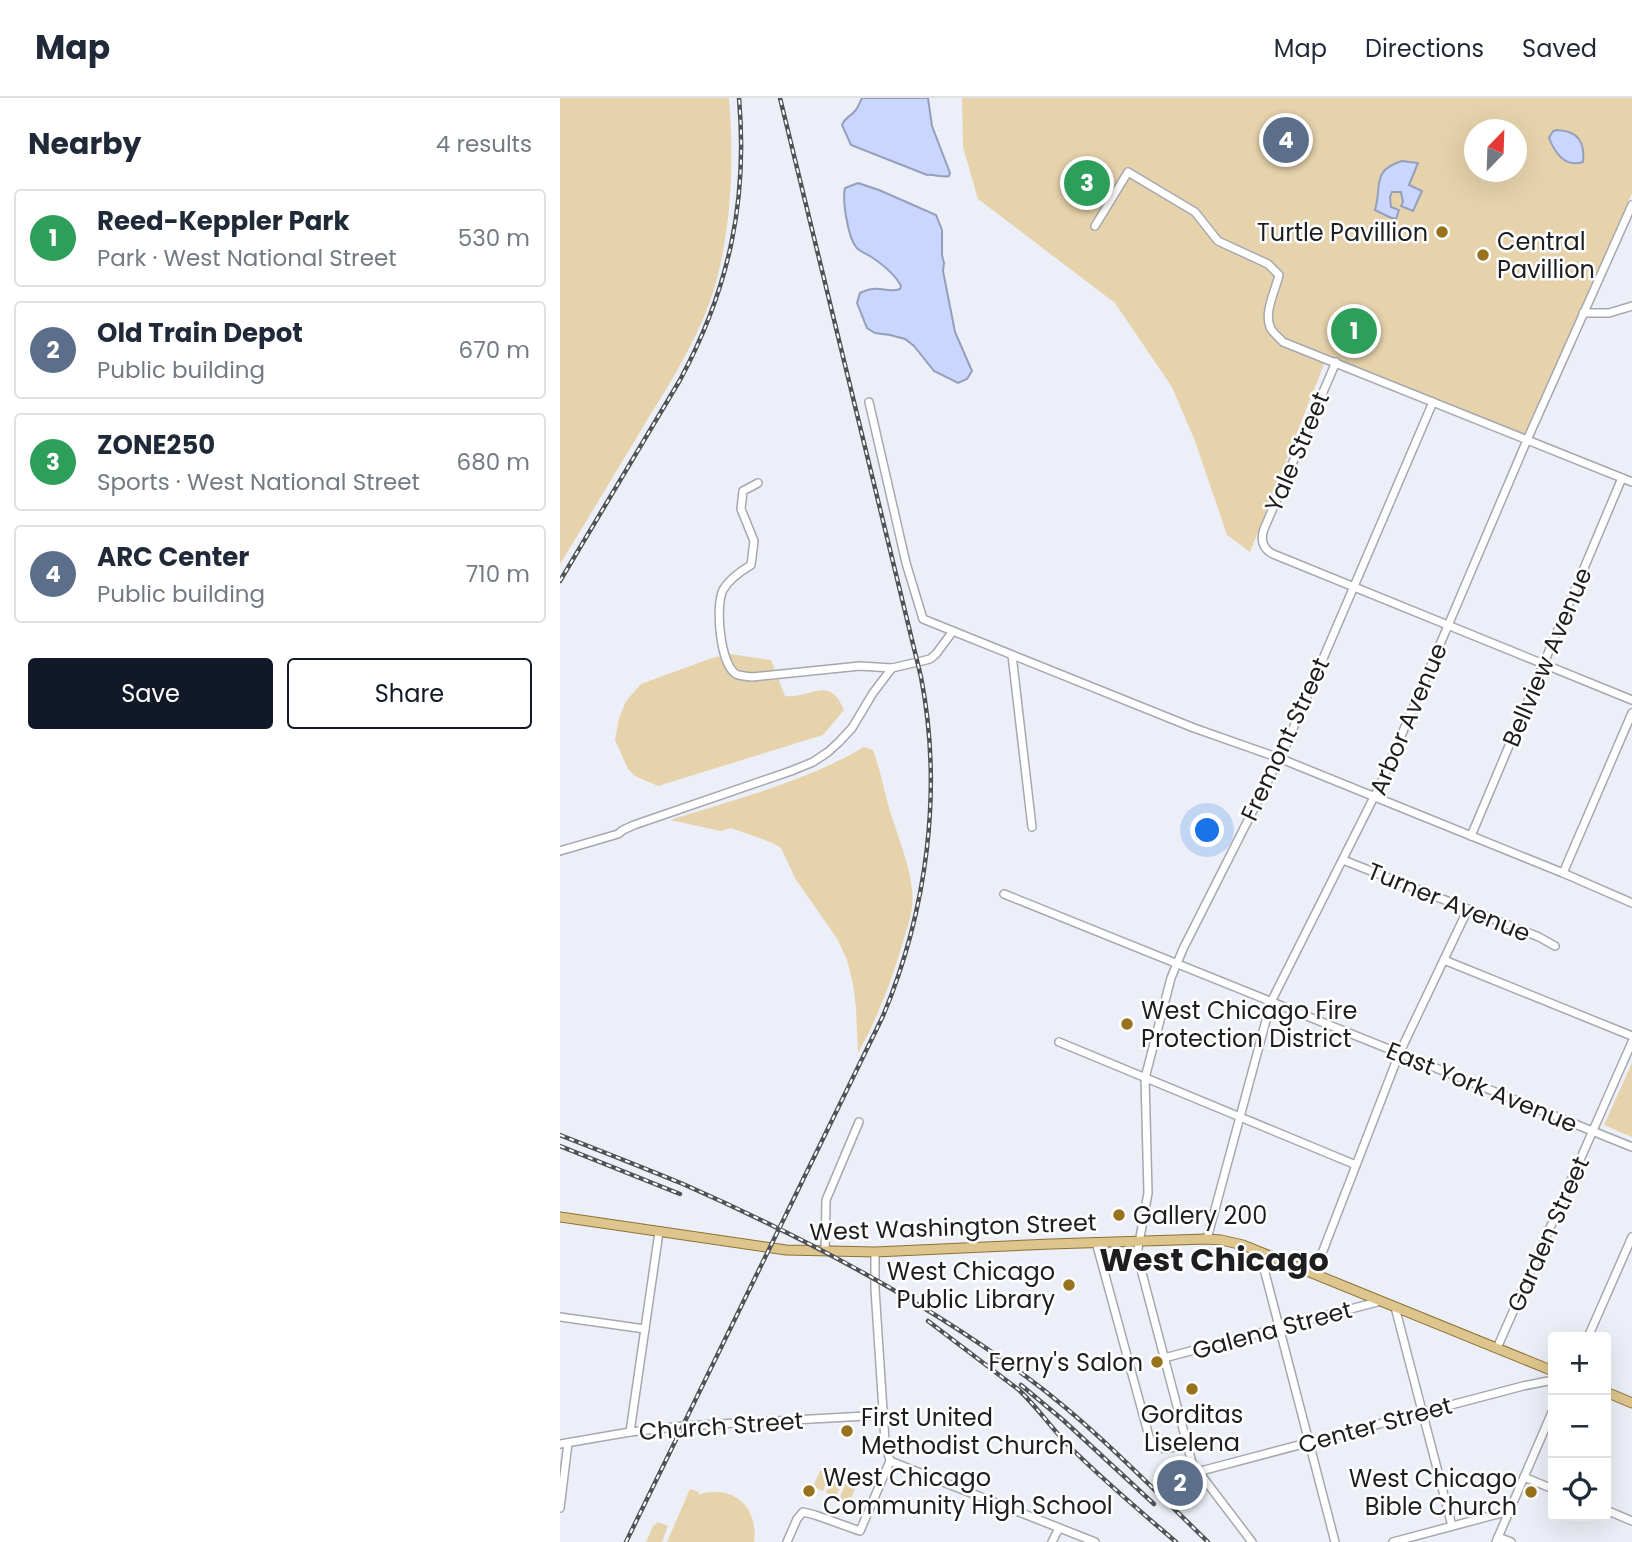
<!DOCTYPE html>
<html lang="en">
<head>
<meta charset="utf-8">
<style>
	body { margin:0; font-family:Poppins,sans-serif; background:#f6f6f7; color:#1f2937 }
	.controls { position:absolute; right:21px; bottom:21px; display:grid; overflow:hidden; border-radius:7px; box-shadow:0 7px 28px #0002 }
	.controls button { width:63px; height:63px; display:grid; place-items:center; padding:0; border:0; border-bottom:2px solid #e0e1e3; background:#fff; color:#1f2937; font:35px sans-serif }
	.compass { position:absolute; left:904px; top:21px; width:63px; height:63px; border-radius:50%; background:#fff; box-shadow:0 7px 28px #0002; rotate:23deg }
	.you { position:absolute; left:648px; top:733px; width:24px; height:24px; margin:-18px; border:5px solid #fff; border-radius:50%; background:#1a73e8; box-shadow:0 0 0 10px #1a73e833 }
	.badge { display:grid; place-items:center; width:46px; height:46px; border-radius:50%; background:#111827; color:#fff; font-size:23px; font-weight:700 }
	.pin { position:absolute; translate:-50% -50%; border:4px solid #fff; box-shadow:0 2px 7px #0006 }
	.list { margin:0; padding:0; list-style:none }
	h2 { display:flex; justify-content:space-between; align-items:center; height:91px; margin:0; padding:0 28px; font-size:30px }
	h2 small { font-size:23px; font-weight:400; color:#747a83 }
	.list li { display:grid; grid-template-columns:46px 1fr auto; gap:21px; align-items:center; box-sizing:border-box; height:98px; margin:0 14px 14px; padding:0 14px; border:2px solid #e0e1e3; border-radius:7px }
	.list b { display:block; font-size:26px; white-space:nowrap }
	.list p { margin:0; font-size:23px; white-space:nowrap; color:#747a83 }
	.list em { font-size:23px; font-style:normal; color:#747a83 }
	.actions { display:flex; gap:14px; padding:21px 28px }
	.actions a { flex:1; padding:16px 0; border:2px solid #111827; border-radius:7px; text-align:center; font-size:24px; color:#111827 }
	.actions .main { background:#111827; color:#fff }
	.icon { flex:none; width:38px; height:38px; fill:none; stroke:currentColor; stroke-width:2; stroke-linecap:round; stroke-linejoin:round }
	.map { position:relative; flex:none; width:1072px; height:1444px; overflow:hidden }
	header { display:flex; align-items:center; gap:42px; box-sizing:border-box; height:98px; padding:0 35px; background:#fff; border-bottom:2px solid #e0e1e3 }
	header strong { font-size:33px }
	nav { display:flex; gap:38px; margin-inline-start:auto; font-size:24px }
	main { display:flex }
	aside { flex:1; background:#fff }
	.map>svg:first-child { display:block }
	.green { fill:#e6d3ac; fill-rule:evenodd }
	.water { fill:#c9d6fe; stroke:#959fbb; stroke-width:2 }
	.lines { fill:none; stroke-linecap:round; stroke-linejoin:round }
	.minor-casing { stroke:#a6a8b0; stroke-width:10 }
	.major-casing { stroke:#8b7135; stroke-width:11 }
	.minor { stroke:#fff; stroke-width:7 }
	.major { stroke:#ddc58d; stroke-width:9 }
	.rail-casing { stroke:#505255; stroke-width:4.5 }
	.rail { stroke:#fff; stroke-width:2; stroke-dasharray:5; stroke-linecap:butt }
	.poi-dot { fill:#96731c; stroke:#fff; stroke-width:2.5 }
	.labels { text-anchor:middle; dominant-baseline:central; stroke-width:5; stroke-linejoin:round; paint-order:stroke }
	.poi-label { font-size:24px; fill:#1d1e20; stroke:#fff; text-anchor:start }
	.street-label { font-size:24px; fill:#1d1e20; stroke:#fff }
	.district-label { font-size:32px; font-weight:bold; fill:#1d1e20; stroke:#fff }
</style>
</head>
<body>
<header>
<strong>Map</strong>
<nav><a>Map</a><a>Directions</a><a>Saved</a></nav>
</header>
<main>
<aside>
<h2>Nearby<small>4 results</small></h2>
<ul class="list">
<li><span class="badge" style="background:#2e9e5b">1</span><div><b>Reed-Keppler Park</b><p>Park · West National Street</p></div><em>530 m</em></li>
<li><span class="badge" style="background:#5c6f8a">2</span><div><b>Old Train Depot</b><p>Public building</p></div><em>670 m</em></li>
<li><span class="badge" style="background:#2e9e5b">3</span><div><b>ZONE250</b><p>Sports · West National Street</p></div><em>680 m</em></li>
<li><span class="badge" style="background:#5c6f8a">4</span><div><b>ARC Center</b><p>Public building</p></div><em>710 m</em></li>
</ul>
<div class="actions"><a class="main">Save</a><a>Share</a></div>
</aside>
<div class="map">
<svg width="1072" height="1444" viewBox="0 0 1072 1444">
	<rect width="100%" height="100%" fill="#eceff7"/>
	<g class="green">
		<path d="M0 0H169C174 64 172 129 154 191 139 239 112 282 86 324 57 372 29 419 0 466Z"/>
		<path d="M402 0H1072V95L967 342 766 261 690 454 667 437 635 343 612 289 555 205 418 101 403 49ZM914 32H956V74H914Z"/>
		<path d="M170 556 211 562 225 598C251 601 269 576 284 612L263 637 98 688 75 678 68 671 55 642 59 620 66 603 81 586 152 560Z"/>
		<path d="M304 649 313 652C319 668 322 683 326 699 334 732 356 776 352 809 351 819 347 830 344 840 333 880 318 919 298 955L296 910 293 886 287 862 278 842 235 780 221 750 213 745 171 730 161 733 110 722C176 701 245 684 304 649Z"/>
		<polygon points="1072,965 1072,1039 1044,1027"/>
		<polygon points="262,1368 272,1372 263,1393 253,1389"/>
		<polygon points="275,1374 285,1378 276,1399 266,1395"/>
		<polygon points="288,1380 298,1384 289,1405 279,1401"/>
		<path d="M130 1391 139 1394 138 1397C172 1385 199 1409 194 1444H107Z"/>
		<polygon points="97,1424 108,1428 102,1444 86,1444 94,1426 96,1427"/>
	</g>
	<g class="water">
		<path d="M302 0H368L372 28 390 75 389 78C383 80 374 76 367 77L291 47 282 27C285 19 290 19 295 13 298 10 300 4 302 0Z"/>
		<path d="M997 32C1019 33 1025 45 1023 64 1005 70 995 55 989 40L993 33Z"/>
		<path d="M842 63 858 65 849 87 862 93 853 113 841 108 843 104 841 94H832L830 99 831 109 839 112 836 121 829 119 815 112C822 89 811 72 842 63Z"/>
		<path d="M298 85 319 92 376 117 382 132V157L384 165 383 173 395 234 412 273 407 281 398 285 374 273 354 248 345 241 330 237 315 235 307 230 297 205 300 195C320 185 325 196 340 191L341 188C335 176 322 166 310 158 306 156 299 153 296 149 288 139 282 102 285 90Z"/>
	</g>
	<g class="lines">
		<g class="minor-casing">
			<g id="minor">
				<path d="M535 128 568 74 635 114 658 143 708 166 719 177C715 194 703 215 711 231 714 236 720 240 723 244L1072 384"/>
				<polyline points="1023,215 1049,215 1072,208"/>
				<path d="M776 264 704 431C700 442 703 451 713 456L1072 602"/>
				<polyline points="309,304 346,465 363,521 634,630 719,660 862,718 1003,775 1072,805"/>
				<path d="M198 385 183 393 181 411 194 443 191 467C181 473 169 481 163 492 155 508 160 566 176 576 179 578 187 578 192 579L300 568 332 570 362 563 370 561 376 556 393 533"/>
				<polyline points="452,557 472,729"/>
				<polyline points="911,738 1062,380"/>
				<polyline points="0,753 58,736 63,732 74,727 231,673 253,664 268,654 279,644 292,630 313,595 332,570"/>
				<polyline points="783,762 979,839 995,848"/>
				<polyline points="1003,775 1072,615"/>
				<polyline points="444,796 1072,1049"/>
				<polyline points="884,862 1072,938"/>
				<polyline points="499,944 796,1067"/>
				<polyline points="647,1141 711,904 821,685 967,342 1072,107"/>
				<path d="M536 1144 590 1342C599 1356 614 1349 627 1346"/>
				<polyline points="265,1153 266,1102 299,1024"/>
				<polyline points="703,1155 703,1167 775,1444"/>
				<polyline points="754,1176 839,956 908,811"/>
				<polyline points="835,1209 892,1428"/>
				<polyline points="0,1219 85,1231"/>
				<polyline points="1028,1239 1072,1139"/>
				<polyline points="937,1250 1072,944"/>
				<polyline points="604,1260 821,1203"/>
				<polyline points="70,1334 99,1134"/>
				<polyline points="0,1346 70,1334 123,1328 324,1317"/>
				<polyline points="330,1363 535,1444"/>
				<polyline points="637,1374 963,1288 993,1282"/>
				<polyline points="964,1379 993,1391"/>
				<polyline points="0,1410 8,1345"/>
				<polyline points="1046,1412 1072,1423"/>
				<polyline points="938,1439 951,1444"/>
				<polyline points="227,1444 237,1421 243,1414 255,1417 300,1433 330,1363 325,1343 315,1191 315,1154"/>
				<polyline points="492,1444 499,1430"/>
				<polyline points="692,1444 632,1365 577,1156 588,1095 585,980 611,880 623,851 726,647 873,304"/>
				<polyline points="833,1444 949,1413"/>
				<polyline points="936,1444 993,1312"/>
			</g>
		</g>
		<g class="major-casing">
			<g id="major">
				<polyline points="0,1119 226,1152 315,1154 491,1146 647,1141 661,1142 683,1147 993,1273"/>
				<polyline points="1046,1294 1072,1305"/>
			</g>
		</g>
		<use href="#minor" class="minor"/>
		<use href="#major" class="major"/>
		<g class="rail-casing">
			<g id="rail">
				<path d="M0 483 120 282C169 191 188 103 179 0"/>
				<path d="M0 1037C41 1053 82 1069 123 1086 243 1139 362 1201 468 1280 533 1328 590 1388 648 1444"/>
				<polyline points="0,1048 120,1096"/>
				<path d="M368 1223 459 1292C478 1310 492 1331 510 1349 543 1382 580 1413 616 1444"/>
				<polyline points="461,1287 503,1322 594,1406"/>
				<path d="M66 1444 323 918C367 813 383 692 361 579L220 0"/>
			</g>
		</g>
		<use href="#rail" class="rail"/>
	</g>
	<g class="poi-dot">
		<circle cx="882" cy="134" r="7"/>
		<circle cx="923" cy="157" r="7"/>
		<circle cx="567" cy="926" r="7"/>
		<circle cx="559" cy="1117" r="7"/>
		<circle cx="509" cy="1187" r="7"/>
		<circle cx="597" cy="1264" r="7"/>
		<circle cx="632" cy="1291" r="7"/>
		<circle cx="287" cy="1333" r="7"/>
		<circle cx="249" cy="1393" r="7"/>
		<circle cx="971" cy="1394" r="7"/>
	</g>
	<g class="labels">
		<g class="poi-label">
			<text x="868" y="134" text-anchor="end">Turtle Pavillion</text>
			<text x="937" y="143">Central<tspan x="937" dy="28">Pavillion</tspan></text>
			<text x="581" y="912">West Chicago Fire<tspan x="581" dy="28">Protection District</tspan></text>
			<text x="573" y="1117">Gallery 200</text>
			<text x="495" y="1173" text-anchor="end">West Chicago<tspan x="495" dy="28">Public Library</tspan></text>
			<text x="583" y="1264" text-anchor="end">Ferny's Salon</text>
			<text x="632" y="1316" text-anchor="middle">Gorditas<tspan x="632" dy="28">Liselena</tspan></text>
			<text x="301" y="1319">First United<tspan x="301" dy="28">Methodist Church</tspan></text>
			<text x="263" y="1379">West Chicago<tspan x="263" dy="28">Community High School</tspan></text>
			<text x="957" y="1380" text-anchor="end">West Chicago<tspan x="957" dy="28">Bible Church</tspan></text>
		</g>
		<g class="street-label">
			<text transform="translate(737 354) rotate(-67)">Yale Street</text>
			<text transform="translate(987 559) rotate(-67)">Bellview Avenue</text>
			<text transform="translate(848 621) rotate(-67)">Arbor Avenue</text>
			<text transform="translate(725 641) rotate(-65)">Fremont Street</text>
			<text transform="translate(889 804) rotate(22)">Turner Avenue</text>
			<text transform="translate(922 989) rotate(22)">East York Avenue</text>
			<text transform="translate(393 1129) rotate(-2)">West Washington Street</text>
			<text transform="translate(988 1136) rotate(-66)">Garden Street</text>
			<text transform="translate(712 1232) rotate(-15)">Galena Street</text>
			<text transform="translate(815 1327) rotate(-15)">Center Street</text>
			<text transform="translate(161 1328) rotate(-4)">Church Street</text>
		</g>
		<g class="district-label">
			<text x="654" y="1161">West Chicago</text>
		</g>
	</g>
</svg>
<div class="controls">
<button>+</button>
<button>−</button>
<button><svg class="icon" aria-label="locate" viewBox="0 0 24 24"><circle cx="12" cy="12" r="6"/><path d="M12 2v4M12 18v4M2 12h4M18 12h4"/></svg></button>
</div>
<svg class="compass" viewBox="-18 -18 36 36"><path d="M0-13l5 13h-10z" fill="#e53935"/><path d="M0 13l5-13h-10z" fill="#747a83"/></svg>
<div class="you"></div>
<div class="pin badge" style="left:794px;top:233px;background:#2e9e5b">1</div>
<div class="pin badge" style="left:620px;top:1385px;background:#5c6f8a">2</div>
<div class="pin badge" style="left:527px;top:85px;background:#2e9e5b">3</div>
<div class="pin badge" style="left:726px;top:42px;background:#5c6f8a">4</div>
</div>
</main>
</body>
</html>
